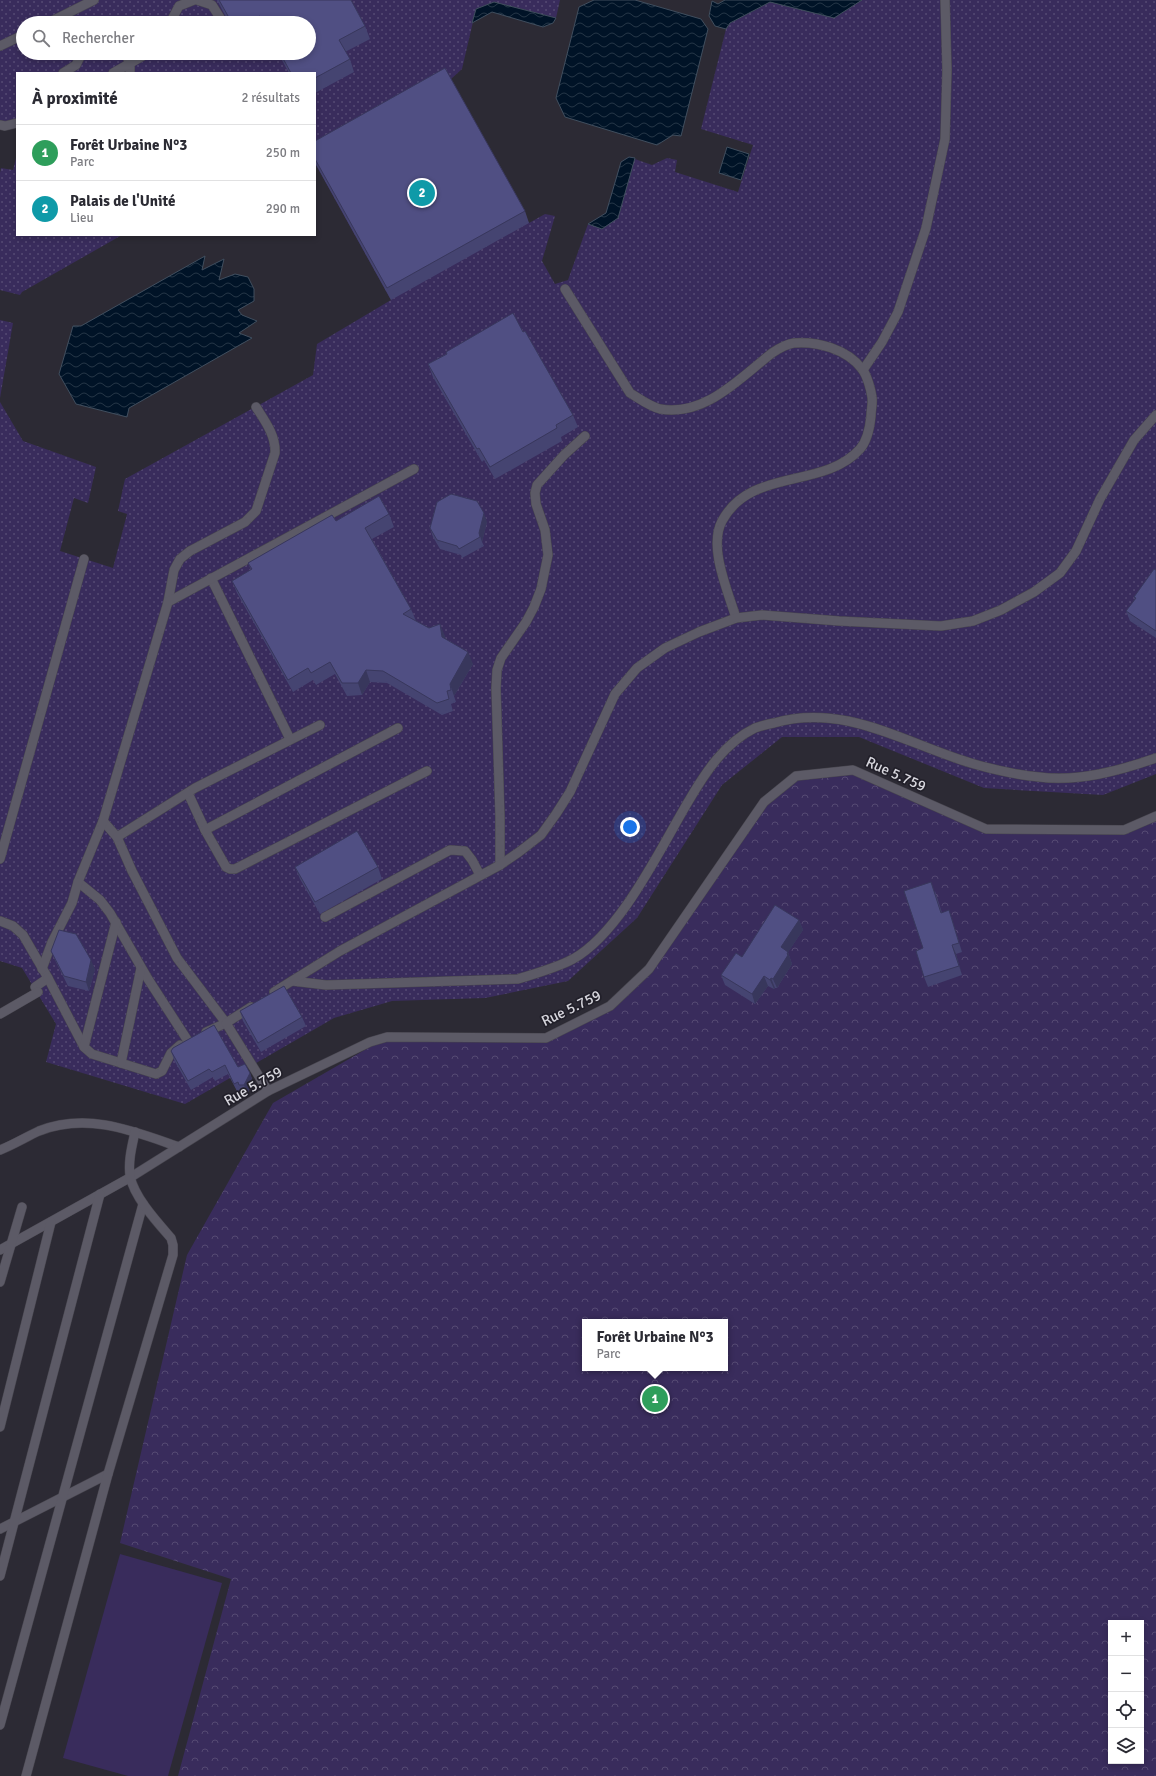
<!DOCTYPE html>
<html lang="fr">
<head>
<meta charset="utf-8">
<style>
	body { margin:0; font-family:Signika,sans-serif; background:#f2f2f3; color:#2b2b33 }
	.controls { position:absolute; right:12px; bottom:12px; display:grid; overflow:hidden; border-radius:0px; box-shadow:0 2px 6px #0003 }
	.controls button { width:36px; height:36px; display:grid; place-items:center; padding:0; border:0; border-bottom:1px solid #e1e1e2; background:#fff; color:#2b2b33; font:20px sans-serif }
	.you { position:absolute; left:630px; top:827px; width:14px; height:14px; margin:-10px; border:3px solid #fff; border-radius:50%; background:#1a73e8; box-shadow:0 0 0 6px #1a73e833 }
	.badge { display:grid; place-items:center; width:26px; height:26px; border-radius:50%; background:#746b35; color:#fff; font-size:13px; font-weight:700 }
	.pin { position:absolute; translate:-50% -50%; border:2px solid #fff; box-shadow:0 1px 4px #0006 }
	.popup { position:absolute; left:582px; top:1319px; width:146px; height:52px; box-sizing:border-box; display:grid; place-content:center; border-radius:0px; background:#fff; filter:drop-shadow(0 1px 3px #0005); font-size:13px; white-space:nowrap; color:#7c7c81 }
	.popup b { font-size:15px; color:#2b2b33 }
	.popup::after { content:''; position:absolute; left:50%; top:100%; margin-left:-8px; border:8px solid transparent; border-top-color:#fff }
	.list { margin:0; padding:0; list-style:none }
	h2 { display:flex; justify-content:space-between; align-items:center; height:52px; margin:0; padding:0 16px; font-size:17px }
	h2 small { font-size:13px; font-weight:400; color:#7c7c81 }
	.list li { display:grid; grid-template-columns:26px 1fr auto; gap:12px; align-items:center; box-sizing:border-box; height:56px; padding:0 16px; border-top:1px solid #e1e1e2 }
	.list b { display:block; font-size:15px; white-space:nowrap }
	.list p { margin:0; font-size:13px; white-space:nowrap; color:#7c7c81 }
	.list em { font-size:13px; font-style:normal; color:#7c7c81 }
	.icon { flex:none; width:22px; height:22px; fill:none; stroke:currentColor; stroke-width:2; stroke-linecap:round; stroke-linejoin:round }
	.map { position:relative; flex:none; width:1156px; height:1776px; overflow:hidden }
	.search { position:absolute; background:#fff; box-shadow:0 2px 6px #0003; left:16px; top:16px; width:300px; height:44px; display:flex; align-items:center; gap:10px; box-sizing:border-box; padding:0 14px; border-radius:22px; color:#7c7c81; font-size:15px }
	.panel { position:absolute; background:#fff; box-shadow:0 2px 6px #0003; left:16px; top:72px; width:300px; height:164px; border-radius:0px }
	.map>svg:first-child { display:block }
	.grass { fill:url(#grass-dots); fill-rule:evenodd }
	.park { fill:url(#park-crowns); fill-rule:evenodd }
	.pitch { fill:#392c5c }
	.water { fill:url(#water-waves); stroke:#404e5e }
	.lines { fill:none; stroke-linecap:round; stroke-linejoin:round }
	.service-casing { stroke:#47454e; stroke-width:10 }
	.service { stroke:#5c5a66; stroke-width:9 }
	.wall { fill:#454471 }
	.shaded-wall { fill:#38375c }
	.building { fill:#504f83; stroke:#38375c }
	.labels { text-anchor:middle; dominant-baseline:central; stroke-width:3.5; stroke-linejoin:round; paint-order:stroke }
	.street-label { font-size:15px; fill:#d7d6dd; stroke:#22202a }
</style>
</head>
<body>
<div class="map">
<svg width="1156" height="1776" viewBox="0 0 1156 1776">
	<defs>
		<pattern id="grass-dots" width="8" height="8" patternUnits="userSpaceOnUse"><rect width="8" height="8" fill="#392c5c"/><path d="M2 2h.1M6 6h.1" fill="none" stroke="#554a73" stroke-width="1.8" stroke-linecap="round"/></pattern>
		<pattern id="park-crowns" width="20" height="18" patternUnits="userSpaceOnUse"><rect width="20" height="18" fill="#392c5c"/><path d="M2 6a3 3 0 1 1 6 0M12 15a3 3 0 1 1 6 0" fill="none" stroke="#554a73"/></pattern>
		<pattern id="water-waves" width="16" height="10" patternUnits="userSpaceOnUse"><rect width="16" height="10" fill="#001327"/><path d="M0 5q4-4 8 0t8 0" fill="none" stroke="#243546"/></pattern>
	</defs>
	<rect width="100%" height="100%" fill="#2c2a34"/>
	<g class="grass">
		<path d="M0 0H560L556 18 494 2 476 9 462 69 450 80 529 223 545 214 555 216 542 261 555 284 568 280 588 224 606 213 621 162 629 157 652 165 667 158 677 160 675 172 738 192 753 145 701 129 726 29 730 23 770 2 834 18 862 0H1156V774L1103 795 984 788 859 737H782L722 785 637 918 568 981 485 998 392 1001 334 1018 185 1104 46 1062 56 1024 22 968 0 961V402L23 441 96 467 88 503 74 498 60 551 113 568 127 514 118 511 125 479 313 375 317 344 391 300 315 163V73H17V128L0 125ZM23 23H309V53H23Z"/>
		<polygon points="17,154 17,235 122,235 22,292 20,295 0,290 0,173 1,168 13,170"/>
		<polygon points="0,320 13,323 0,398"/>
	</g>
	<path class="park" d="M853 770 986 829 1124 830 1156 816V1776H178L231 1579 120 1543 187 1255 273 1103 387 1037 546 1038 610 1006 649 969 764 802 796 776ZM585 1322H725V1368H585ZM1111 1623H1141V1761H1111Z"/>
	<polygon class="pitch" points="120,1554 222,1583 168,1776 128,1776 63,1758"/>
	<g class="water">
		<polygon points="594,0 635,0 701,19 708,29 681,136 673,135 657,145 565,117 556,98 579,7"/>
		<polygon points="725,0 862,0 834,18 770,2 730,23 726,29 715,26 709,16 712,1 718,4"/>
		<polygon points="494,2 556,18 553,23 543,27 492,12 472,23 476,9"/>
		<polygon points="727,147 749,154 741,180 719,173"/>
		<polygon points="629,157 635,158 618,218 602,229 588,224 606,213 621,162"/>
		<polygon points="205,256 202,270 224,259 219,280 235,274 248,277 254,289 254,301 238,310 242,315 257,321 239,333 252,338 129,408 127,417 76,404 59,374 73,326 81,326"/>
	</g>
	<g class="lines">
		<g class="service-casing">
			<g id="service">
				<polyline points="197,0 212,5 222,21 221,23"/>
				<polyline points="48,23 94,0"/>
				<polyline points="170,23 179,6 194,0"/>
				<polyline points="0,46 23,35"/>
				<polyline points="125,53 130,63 130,73"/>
				<polyline points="63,73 76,65 82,53"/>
				<polyline points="113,73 148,53"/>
				<polyline points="0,125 5,126 17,123"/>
				<path d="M565 289 630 393C640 399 649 406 660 409 705 417 740 378 772 353 778 349 786 344 794 343 817 341 847 349 862 369 867 375 871 390 872 397 873 403 871 410 871 416 870 426 867 441 860 449 823 490 751 467 722 521 708 547 728 591 736 618"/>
				<polyline points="863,370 882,342 898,312 926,228 945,139 947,70 945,0"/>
				<polyline points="211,578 290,739"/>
				<path d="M168 602 174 570 180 559 190 551 245 522 256 511 275 453C276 436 265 421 256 407"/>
				<polyline points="188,793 205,830 226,867 230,869 235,869 427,771"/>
				<polyline points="103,821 117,837 132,871 177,958 226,1023 206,1032"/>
				<polyline points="205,830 398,728"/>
				<polyline points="117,837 195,788 320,725"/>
				<polyline points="0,859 84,559"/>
				<polyline points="500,865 500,817 496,688 497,670 501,658 526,622 534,607 541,589 548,555 545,530 536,504 535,493 537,485 564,455 585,436"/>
				<polyline points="78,882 100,900 110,913 148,979 188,1041"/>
				<polyline points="325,917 450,850 465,851 472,860 480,875"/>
				<polyline points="0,921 13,926 23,935 48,978 35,987"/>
				<polyline points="42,969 52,942 72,903 78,882 103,821 168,602 414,469"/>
				<polyline points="48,978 84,1047 92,1054 156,1074 162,1071 171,1053 180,1045"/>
				<path d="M292 981 326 985 518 979C537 973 556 968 573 959 621 932 660 849 688 802 705 773 724 743 755 728 761 726 768 724 774 723 845 702 908 745 974 764 995 770 1017 775 1039 777 1078 782 1119 771 1156 758"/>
				<polyline points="274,992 340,951 500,865 519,852 541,835 556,814 570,792 615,694 637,668 665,648 699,632 736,618 762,615 839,621 941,626 973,621 1001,610 1034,592 1060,573 1076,551 1100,499 1134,440 1156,415"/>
				<polyline points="251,1007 226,1023 268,1091"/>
				<polyline points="0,1014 38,992"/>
				<polyline points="84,1047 116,922"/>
				<polyline points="121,1063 141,968"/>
				<path d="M0 1150C13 1145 26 1137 39 1131 88 1112 133 1131 179 1147"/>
				<polyline points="0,1250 131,1177 268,1091 370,1042 387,1037 546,1038 610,1006 649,969 764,802 796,776 853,770 986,829 1124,830 1156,816"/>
				<polyline points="0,1282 22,1207"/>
				<polyline points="0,1427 51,1222"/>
				<polyline points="0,1529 108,1474"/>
				<polyline points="0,1576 100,1194"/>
				<polyline points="0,1725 143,1204"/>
				<path d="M26 1776 108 1474 173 1255V1245L171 1238C157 1222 134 1197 130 1176 128 1161 132 1146 135 1132"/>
			</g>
		</g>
		<use href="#service" class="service"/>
	</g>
	<g class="wall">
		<polygon points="217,0 351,0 365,26 370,39 345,52 350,59 354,72 315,93 315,73 289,73 278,53 309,53 309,23 229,23"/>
		<polygon points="315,141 525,211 529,223 391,300 315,163"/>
		<polygon points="446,352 573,415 578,427 561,437 562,441 495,479 484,460 482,462 433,377 428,364 446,354"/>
		<polygon points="389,514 394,527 372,539 411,609 416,621 429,628 445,636 445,638 473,664 454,696 456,702 451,704 453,711 442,715 387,683 370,682 362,695 347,696 335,674 316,685 313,680 293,692 237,593 232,581 251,570 248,563 336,521"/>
		<polygon points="487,522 482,542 484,546 462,558 461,555 440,549 433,537 430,528"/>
		<polygon points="1156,570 1156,638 1130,621 1126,611 1135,600 1134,597"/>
		<polygon points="295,867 378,867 382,879 320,914 300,879"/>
		<polygon points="935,891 942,913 952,920 962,952 956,954 962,975 928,987 924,977 923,948"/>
		<polygon points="799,920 803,930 788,952 792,964 777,988 775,988 774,989 768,986 755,1004 725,985 721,975 742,957"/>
		<polygon points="51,951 95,969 89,991 68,986 55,960"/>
		<polygon points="240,1011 302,1017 306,1026 261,1052 243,1021"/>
		<polygon points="171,1051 238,1067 250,1073 253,1082 247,1094 243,1094 241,1091 238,1093 228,1074 215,1081 213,1077 191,1090 174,1060"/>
	</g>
	<g class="shaded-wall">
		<polygon points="484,513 487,522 482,542 479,533"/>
		<polygon points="440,624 445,636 447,649 442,637"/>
		<polygon points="468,652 473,664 454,696 456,702 450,684"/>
		<polygon points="366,670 370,682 362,695 358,683"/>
		<polygon points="799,920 803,930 785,957 781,947"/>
		<polygon points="952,945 956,954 962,975"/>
		<polygon points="788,952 792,964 777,988 773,979"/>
		<polygon points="91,960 95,969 89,991 86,982"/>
		<polygon points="764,976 768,986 755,1004 752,994"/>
		<polygon points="771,978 775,988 774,989 770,980"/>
		<polygon points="250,1073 253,1082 247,1094 244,1085"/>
	</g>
	<g class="building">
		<polygon points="219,0 351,0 365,26 339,40 350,59 315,78 315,73 291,73 280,53 309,53 309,23 264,23 260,16 248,23 232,23"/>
		<polygon points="445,68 525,211 387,288 315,159 315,141"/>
		<polygon points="513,313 523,332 525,331 573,415 556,425 557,428 490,467 479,448 477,449 428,364 447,354 446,352"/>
		<polygon points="451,494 477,501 484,513 479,533 480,537 459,549 457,546 437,540 430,528 437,502"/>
		<polygon points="379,496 389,514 365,528 411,609 403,614 429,628 440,624 442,637 468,652 450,684 451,690 447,691 449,699 437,703 383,671 366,670 358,683 342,683 330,662 311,673 308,668 288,680 232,581 252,569 248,563 332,515 336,521"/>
		<polygon points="1154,569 1156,570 1156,631 1126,611 1136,598 1134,597"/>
		<polygon points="357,831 378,867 315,902 295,867"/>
		<polygon points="931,882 941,913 949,910 959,943 952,945 959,966 924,977 916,951 923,948 904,891"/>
		<polygon points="775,905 799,920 781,947 788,952 787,954 788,955 773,979 771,978 770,980 764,976 752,994 721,975 736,953 742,957"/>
		<polygon points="59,930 76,934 91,960 86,982 64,976 51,951"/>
		<polygon points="284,986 302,1017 258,1043 240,1011"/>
		<polygon points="214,1025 238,1067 245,1064 250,1073 244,1085 239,1085 238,1082 234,1084 225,1065 212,1072 209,1069 188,1081 171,1051 173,1048"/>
	</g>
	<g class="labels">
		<g class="street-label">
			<text transform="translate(896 774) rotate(24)">Rue 5.759</text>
			<text transform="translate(571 1008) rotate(-26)">Rue 5.759</text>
			<text transform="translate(253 1086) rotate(-30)">Rue 5.759</text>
		</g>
	</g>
</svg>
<div class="controls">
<button>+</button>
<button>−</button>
<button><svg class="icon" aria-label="locate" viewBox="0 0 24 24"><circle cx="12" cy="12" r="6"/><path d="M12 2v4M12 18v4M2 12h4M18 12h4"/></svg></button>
<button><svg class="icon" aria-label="layers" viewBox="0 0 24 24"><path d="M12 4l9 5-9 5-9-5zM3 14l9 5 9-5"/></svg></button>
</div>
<div class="you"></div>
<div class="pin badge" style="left:655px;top:1399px;background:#2e9e5b">1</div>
<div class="popup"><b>Forêt Urbaine N°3</b>Parc</div>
<div class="pin badge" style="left:422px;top:193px;background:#0f9aa8">2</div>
<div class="search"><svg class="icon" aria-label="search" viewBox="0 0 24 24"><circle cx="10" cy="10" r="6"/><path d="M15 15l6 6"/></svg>Rechercher</div>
<section class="panel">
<h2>À proximité<small>2 résultats</small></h2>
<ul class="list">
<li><span class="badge" style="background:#2e9e5b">1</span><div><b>Forêt Urbaine N°3</b><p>Parc</p></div><em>250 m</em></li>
<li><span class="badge" style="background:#0f9aa8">2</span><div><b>Palais de l'Unité</b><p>Lieu</p></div><em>290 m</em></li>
</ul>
</section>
</div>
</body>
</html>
